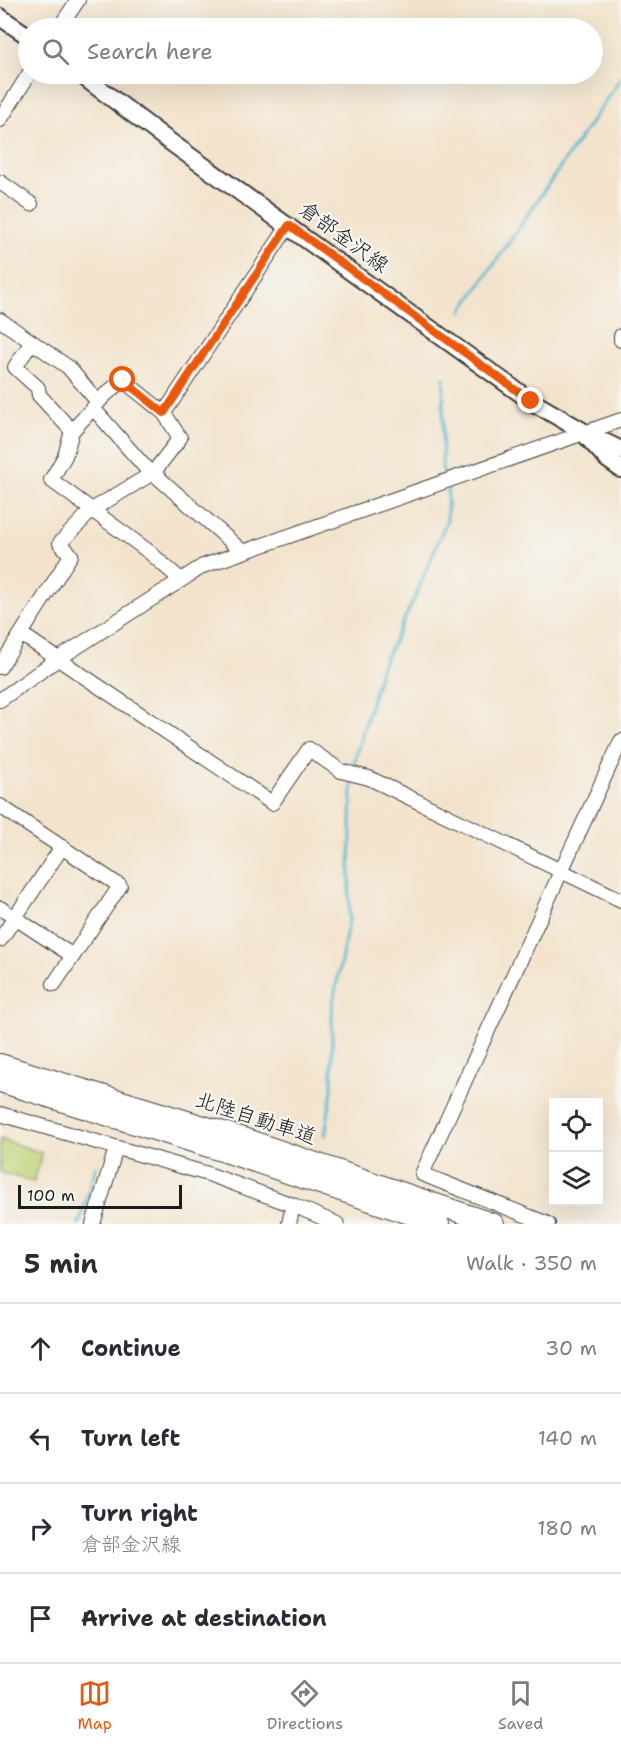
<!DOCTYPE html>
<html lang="en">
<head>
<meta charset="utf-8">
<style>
	body { margin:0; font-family:"Shantell Sans","Klee One",sans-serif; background:#f7f7f7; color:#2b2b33 }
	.controls { position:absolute; right:18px; bottom:18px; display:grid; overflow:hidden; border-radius:0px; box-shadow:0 6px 24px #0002 }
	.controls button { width:54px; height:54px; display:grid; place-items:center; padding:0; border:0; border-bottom:2px solid #e1e1e2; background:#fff; color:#2b2b33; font:30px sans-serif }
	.scale { position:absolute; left:18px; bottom:15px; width:164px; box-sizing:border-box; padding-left:6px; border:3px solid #1c1c1c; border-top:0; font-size:16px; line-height:21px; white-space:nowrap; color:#1c1c1c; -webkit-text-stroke:4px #f6f6f2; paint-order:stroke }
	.stop { position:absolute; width:18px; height:18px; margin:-14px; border:4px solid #ea580c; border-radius:50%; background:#fff }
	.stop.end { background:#ea580c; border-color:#fff; box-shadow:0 2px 6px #0008 }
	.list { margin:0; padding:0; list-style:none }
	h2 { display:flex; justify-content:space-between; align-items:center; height:78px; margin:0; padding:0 24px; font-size:26px }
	h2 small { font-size:20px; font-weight:400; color:#7c7c81 }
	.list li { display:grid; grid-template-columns:39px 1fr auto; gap:18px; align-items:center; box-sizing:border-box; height:90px; padding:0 24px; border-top:2px solid #e1e1e2 }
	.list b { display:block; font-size:22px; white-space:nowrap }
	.list p { margin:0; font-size:20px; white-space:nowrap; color:#7c7c81 }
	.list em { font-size:20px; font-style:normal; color:#7c7c81 }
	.icon { flex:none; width:33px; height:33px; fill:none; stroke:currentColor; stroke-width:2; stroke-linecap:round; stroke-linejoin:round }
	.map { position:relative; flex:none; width:621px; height:1224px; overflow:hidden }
	.search { position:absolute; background:#fff; box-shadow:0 6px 24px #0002; left:18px; right:18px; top:18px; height:66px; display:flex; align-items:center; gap:15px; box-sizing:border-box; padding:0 21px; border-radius:33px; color:#7c7c81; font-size:22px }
	.sheet { height:438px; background:#fff }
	nav { display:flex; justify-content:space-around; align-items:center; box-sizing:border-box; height:84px; border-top:2px solid #e1e1e2; background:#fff; font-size:16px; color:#7c7c81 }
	nav a { display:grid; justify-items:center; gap:3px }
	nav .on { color:#ea580c }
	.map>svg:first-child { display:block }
	.pitch { fill:#bed478; stroke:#6d784a; stroke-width:1.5 }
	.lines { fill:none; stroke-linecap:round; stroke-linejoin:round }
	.stream { stroke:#4fb6cd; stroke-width:3 }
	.minor-casing { stroke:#3c3a36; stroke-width:16 }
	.major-casing { stroke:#3c3a36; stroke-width:20 }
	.highway-casing { stroke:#3c3a36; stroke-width:22 }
	.minor { stroke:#fff; stroke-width:14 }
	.major { stroke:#fff; stroke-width:16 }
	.highway { stroke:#fff; stroke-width:20 }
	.route { stroke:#ea580c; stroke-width:8 }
	.labels { text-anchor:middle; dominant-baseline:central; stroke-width:4.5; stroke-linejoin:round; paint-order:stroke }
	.street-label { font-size:21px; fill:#1c1c1c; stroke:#f6f6f2 }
</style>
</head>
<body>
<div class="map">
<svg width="621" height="1224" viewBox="0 0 621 1224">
	<rect width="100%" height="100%" fill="#f6f6f2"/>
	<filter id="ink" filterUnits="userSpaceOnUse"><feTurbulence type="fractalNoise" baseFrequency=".0167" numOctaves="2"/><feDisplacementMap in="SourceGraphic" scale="12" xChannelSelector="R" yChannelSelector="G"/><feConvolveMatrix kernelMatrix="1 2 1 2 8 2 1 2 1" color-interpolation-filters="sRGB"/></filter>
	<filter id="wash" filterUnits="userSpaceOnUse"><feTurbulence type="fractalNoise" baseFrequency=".008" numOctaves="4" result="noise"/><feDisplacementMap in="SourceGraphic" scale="24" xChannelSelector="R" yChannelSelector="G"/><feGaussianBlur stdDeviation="1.35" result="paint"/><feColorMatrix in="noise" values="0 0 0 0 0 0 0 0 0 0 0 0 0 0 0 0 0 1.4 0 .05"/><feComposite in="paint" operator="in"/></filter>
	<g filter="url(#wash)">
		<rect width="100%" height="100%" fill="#f3e3cc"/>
		<polygon class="pitch" points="0,1139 42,1153 34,1182 0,1172"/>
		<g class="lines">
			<g class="stream">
				<polyline points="462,311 621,78"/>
				<polyline points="444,378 442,467 446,477"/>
				<polyline points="352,770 381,668 416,595 447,520 448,483"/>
				<polyline points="325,1136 332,1090 332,1008 349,919 352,779"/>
				<polyline points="79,1224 96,1166"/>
			</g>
		</g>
	</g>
	<g filter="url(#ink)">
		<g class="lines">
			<g class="minor-casing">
				<g id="minor">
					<polyline points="59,28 78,0"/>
					<polyline points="0,120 29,74"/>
					<polyline points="0,182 31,204"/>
					<polyline points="0,320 32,342"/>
					<polyline points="621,336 621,340"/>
					<polyline points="93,408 151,474"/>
					<polyline points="164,413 123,380 105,395 72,431 65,456 51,480 148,551 181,580"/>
					<polyline points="72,431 39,395 38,388 15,367 32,342 68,367 98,402"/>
					<polyline points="153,473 243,552"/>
					<polyline points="21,634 272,803 309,749 341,771 369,778 621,900"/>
					<polyline points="0,667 71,555 60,543 93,509 153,473 180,438 164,413 289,225"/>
					<polyline points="0,700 58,659 203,566 621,420"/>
					<polyline points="0,806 120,886 54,984"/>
					<polyline points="0,908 73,956"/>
					<polyline points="0,940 62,847"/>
					<polyline points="0,1114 208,1174 293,1205 337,1224"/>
					<polyline points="93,1224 116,1148"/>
					<polyline points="289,1224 293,1205"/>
					<polyline points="548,1224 422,1174 621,741"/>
				</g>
			</g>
			<g class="major-casing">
				<g id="major">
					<polyline points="0,17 28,36"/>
					<polyline points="80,74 162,136 531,401 584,432 621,450"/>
					<polyline points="588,438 607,459 621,469"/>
				</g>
			</g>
			<g class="highway-casing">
				<g id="highway">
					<polyline points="0,1064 237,1136 494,1224"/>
					<polyline points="0,1082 231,1154 439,1224"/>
				</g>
			</g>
			<use href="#minor" class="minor"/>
			<use href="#major" class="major"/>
			<use href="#highway" class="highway"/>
		</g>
	</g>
	<g class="lines" filter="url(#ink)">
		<polyline class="route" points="123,380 164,413 289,225 531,401"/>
	</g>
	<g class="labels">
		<g class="street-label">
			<text transform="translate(344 237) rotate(36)">倉部金沢線</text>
			<text transform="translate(256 1118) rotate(18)">北陸自動車道</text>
		</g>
	</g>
</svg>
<div class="controls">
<button><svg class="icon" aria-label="locate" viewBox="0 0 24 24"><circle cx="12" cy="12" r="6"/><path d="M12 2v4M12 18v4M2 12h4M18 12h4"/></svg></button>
<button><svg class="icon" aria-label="layers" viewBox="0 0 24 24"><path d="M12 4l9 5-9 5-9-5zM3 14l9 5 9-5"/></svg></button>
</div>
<div class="scale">100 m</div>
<div class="stop" style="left:123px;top:380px"></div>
<div class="stop end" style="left:531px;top:401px"></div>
<div class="search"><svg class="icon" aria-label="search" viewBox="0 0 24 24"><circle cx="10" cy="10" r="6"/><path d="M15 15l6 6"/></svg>Search here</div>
</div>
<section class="sheet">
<h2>5 min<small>Walk · 350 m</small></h2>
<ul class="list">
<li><svg class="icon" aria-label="ahead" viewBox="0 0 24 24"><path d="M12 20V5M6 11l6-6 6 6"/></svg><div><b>Continue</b></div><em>30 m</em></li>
<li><svg class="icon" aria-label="left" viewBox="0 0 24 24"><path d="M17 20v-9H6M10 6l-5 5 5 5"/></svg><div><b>Turn left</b></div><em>140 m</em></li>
<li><svg class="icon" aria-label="right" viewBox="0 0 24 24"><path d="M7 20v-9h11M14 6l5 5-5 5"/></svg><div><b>Turn right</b><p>倉部金沢線</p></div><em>180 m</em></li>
<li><svg class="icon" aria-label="arrive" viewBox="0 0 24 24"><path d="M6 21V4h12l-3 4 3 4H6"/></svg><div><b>Arrive at destination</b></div></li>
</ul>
</section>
<nav>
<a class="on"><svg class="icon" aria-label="map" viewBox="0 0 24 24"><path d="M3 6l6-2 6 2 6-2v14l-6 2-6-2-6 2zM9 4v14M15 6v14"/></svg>Map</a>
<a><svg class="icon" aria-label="directions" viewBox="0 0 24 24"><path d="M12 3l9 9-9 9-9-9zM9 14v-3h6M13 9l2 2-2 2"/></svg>Directions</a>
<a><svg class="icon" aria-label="saved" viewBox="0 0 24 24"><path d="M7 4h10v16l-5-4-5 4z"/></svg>Saved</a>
</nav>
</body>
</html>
